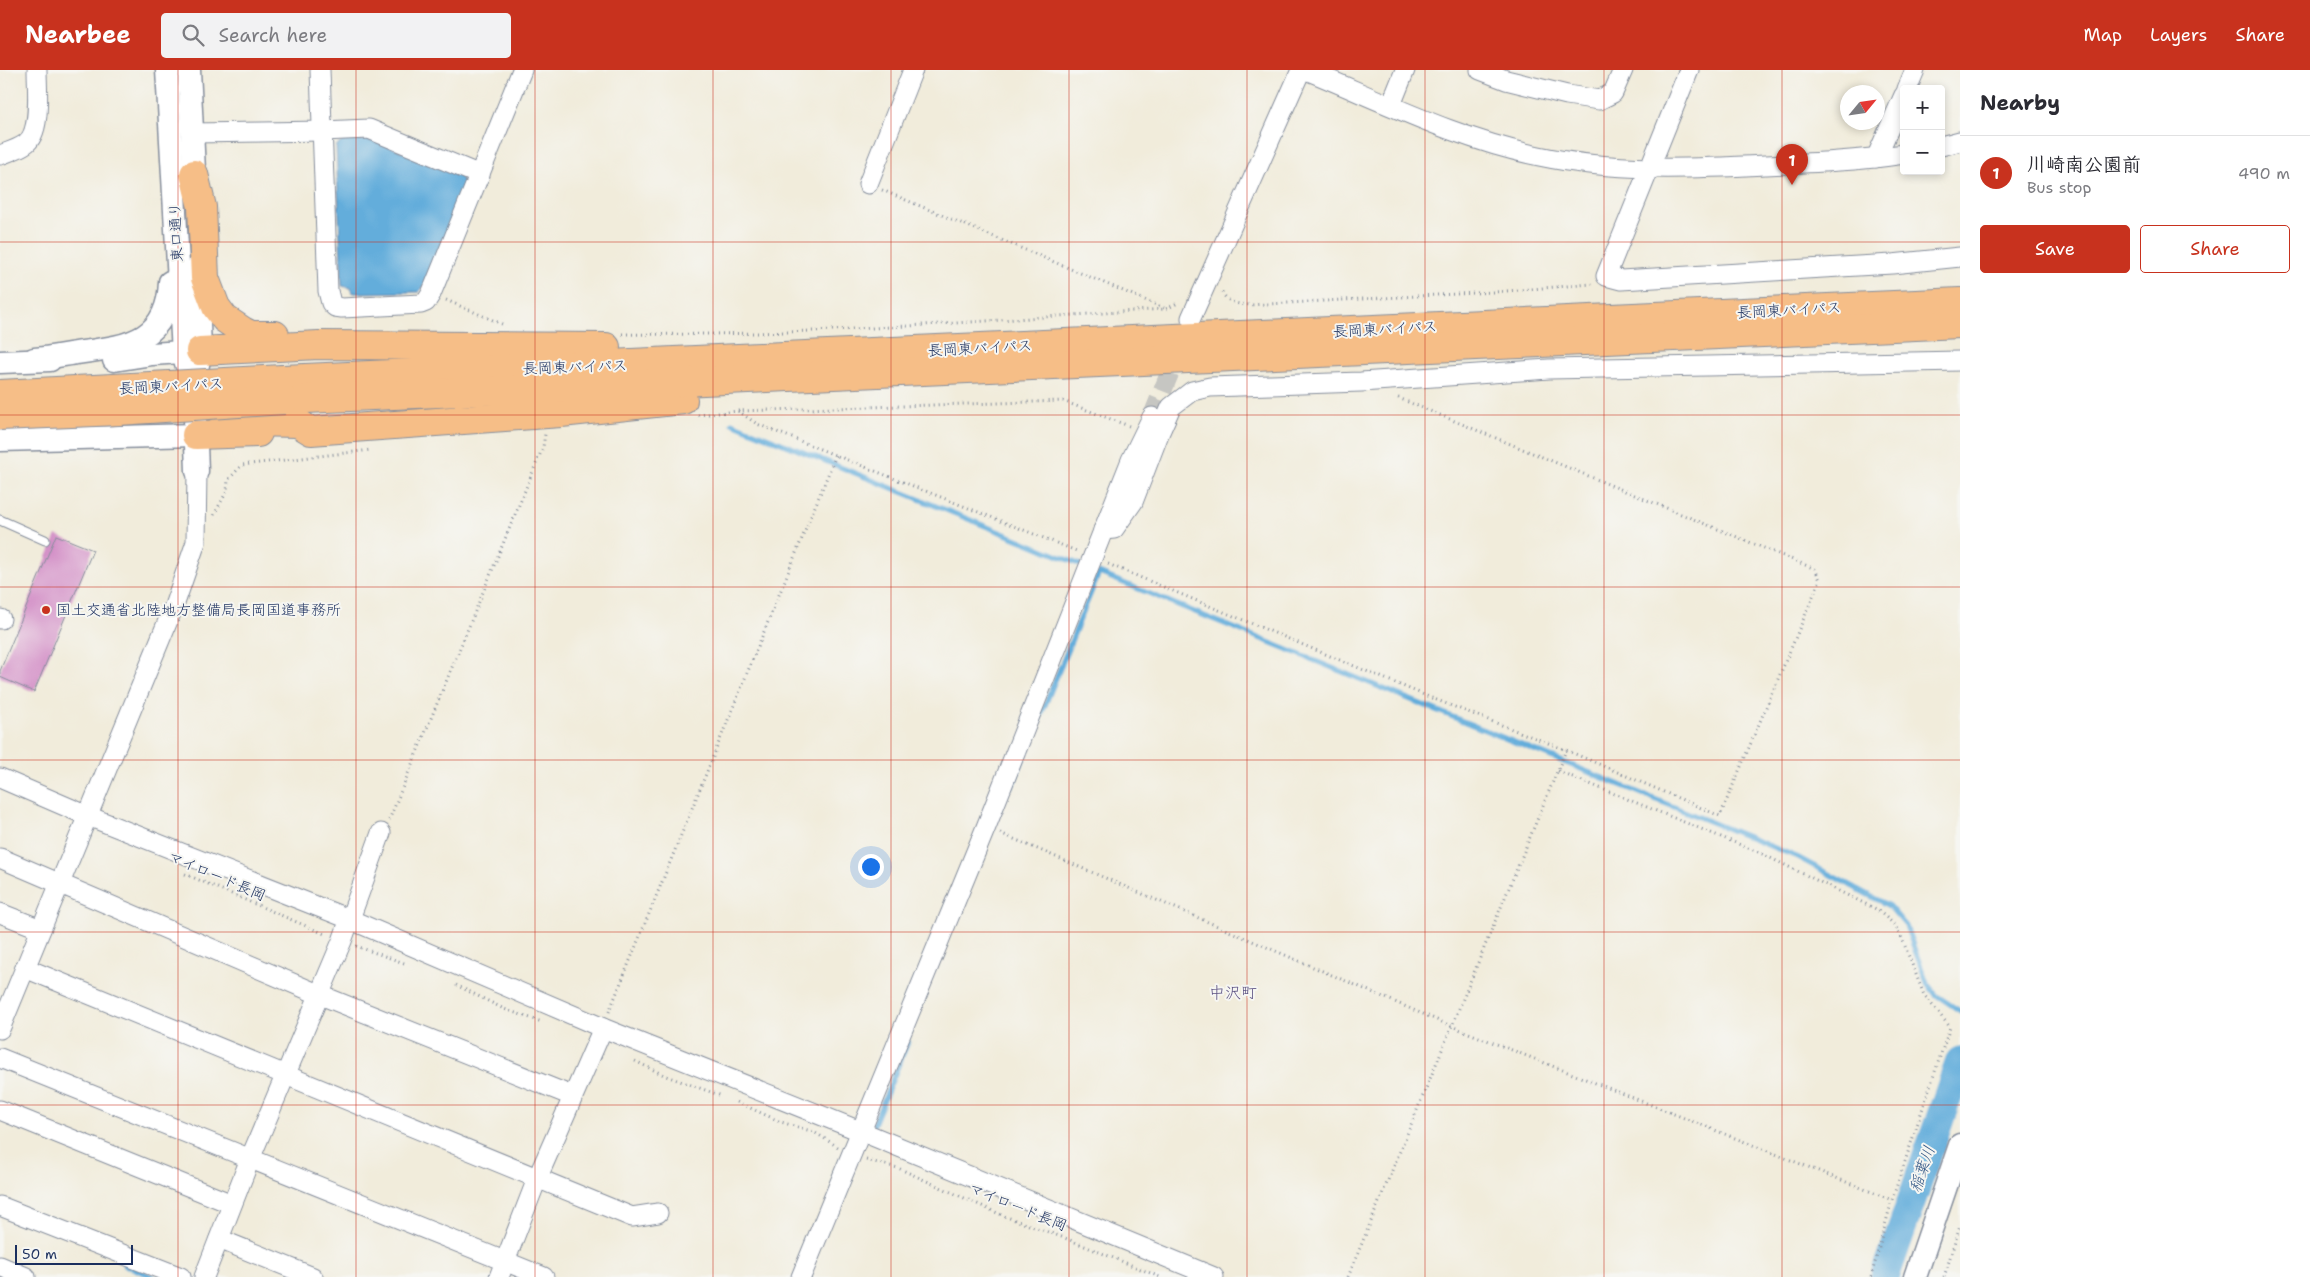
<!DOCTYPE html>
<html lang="en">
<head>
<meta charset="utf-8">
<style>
	body { margin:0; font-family:"Shantell Sans","Klee One",sans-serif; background:#f2f2f3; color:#2b2b33 }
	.controls { position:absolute; right:15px; top:15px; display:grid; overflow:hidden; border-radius:5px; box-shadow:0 2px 8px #0003 }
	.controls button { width:45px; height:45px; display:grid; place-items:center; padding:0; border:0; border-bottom:1px solid #e1e1e2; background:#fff; color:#2b2b33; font:25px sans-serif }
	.compass { position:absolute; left:1840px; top:15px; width:45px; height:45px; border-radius:50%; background:#fff; box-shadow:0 2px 8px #0003; rotate:61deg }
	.scale { position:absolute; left:15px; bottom:12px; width:118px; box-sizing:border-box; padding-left:5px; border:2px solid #1b2f5e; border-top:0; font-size:14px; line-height:18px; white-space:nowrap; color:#1b2f5e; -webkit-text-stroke:4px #f6f6f2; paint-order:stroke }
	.you { position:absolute; left:870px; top:796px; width:18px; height:18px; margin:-12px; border:4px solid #fff; border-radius:50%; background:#1a73e8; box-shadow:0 0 0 8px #1a73e833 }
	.badge { display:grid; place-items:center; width:32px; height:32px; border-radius:50%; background:#c8321e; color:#fff; font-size:16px; font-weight:700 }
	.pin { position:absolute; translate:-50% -41px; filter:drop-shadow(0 1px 2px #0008) }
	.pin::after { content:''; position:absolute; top:26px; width:18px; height:15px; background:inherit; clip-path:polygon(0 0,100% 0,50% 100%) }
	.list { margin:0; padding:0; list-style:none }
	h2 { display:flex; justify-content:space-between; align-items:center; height:65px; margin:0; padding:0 20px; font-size:21px }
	h2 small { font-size:16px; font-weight:400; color:#7c7c81 }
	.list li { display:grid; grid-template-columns:32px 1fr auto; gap:15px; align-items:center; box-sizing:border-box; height:75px; padding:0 20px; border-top:1px solid #e1e1e2 }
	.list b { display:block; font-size:19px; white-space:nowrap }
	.list p { margin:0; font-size:16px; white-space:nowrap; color:#7c7c81 }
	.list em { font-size:16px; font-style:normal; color:#7c7c81 }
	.actions { display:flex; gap:10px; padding:15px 20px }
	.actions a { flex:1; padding:11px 0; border:1px solid #c8321e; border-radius:5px; text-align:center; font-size:18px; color:#c8321e }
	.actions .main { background:#c8321e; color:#fff }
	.icon { flex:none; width:28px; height:28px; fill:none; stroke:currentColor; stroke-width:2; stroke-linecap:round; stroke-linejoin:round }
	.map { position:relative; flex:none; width:1960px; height:1207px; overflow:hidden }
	header { display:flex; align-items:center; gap:30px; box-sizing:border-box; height:70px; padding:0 25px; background:#c8321e; color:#fff }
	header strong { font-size:24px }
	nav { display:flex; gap:28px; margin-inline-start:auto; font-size:18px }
	.search { width:350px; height:45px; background:#f2f2f3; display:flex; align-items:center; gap:12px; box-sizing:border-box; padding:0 18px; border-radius:5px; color:#7c7c81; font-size:19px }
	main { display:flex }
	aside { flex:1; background:#fff }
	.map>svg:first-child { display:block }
	.water { fill:#64addb; stroke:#406e9c }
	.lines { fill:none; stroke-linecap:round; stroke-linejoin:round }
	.stream { stroke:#64addb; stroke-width:5 }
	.river { stroke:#64addb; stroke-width:29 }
	.building { fill:#d492c8 }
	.minor-tunnel { stroke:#c6c6c2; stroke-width:19; stroke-dasharray:19 9; stroke-linecap:butt }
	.service-casing { stroke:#868e9c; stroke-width:11 }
	.minor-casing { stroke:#868e9c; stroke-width:21 }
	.tertiary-casing { stroke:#868e9c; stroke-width:25 }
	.trunk-casing { stroke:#868e9c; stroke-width:30 }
	.path { stroke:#868e9c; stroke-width:3; stroke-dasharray:1 4; stroke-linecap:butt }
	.service { stroke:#fff; stroke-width:9 }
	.minor { stroke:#fff; stroke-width:19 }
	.tertiary { stroke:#fff; stroke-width:22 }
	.trunk { stroke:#f6be87; stroke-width:28 }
	.trunk-bridge-casing { stroke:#868e9c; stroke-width:30; stroke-linecap:butt }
	.trunk-bridge { stroke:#f6be87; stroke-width:28 }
	.grid { fill:none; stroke:#c8321e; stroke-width:1; stroke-opacity:0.55 }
	.poi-dot { fill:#c8321e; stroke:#f6f6f2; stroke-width:2 }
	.labels { text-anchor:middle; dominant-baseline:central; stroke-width:4; stroke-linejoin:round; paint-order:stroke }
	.street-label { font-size:15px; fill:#1b2f5e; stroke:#f6f6f2 }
	.poi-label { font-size:15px; fill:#1b2f5e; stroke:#f6f6f2; text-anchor:start }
	.neighbourhood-label { font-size:16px; fill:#5c5283; stroke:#f6f6f2 }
	.water-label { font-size:16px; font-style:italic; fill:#315584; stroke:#f6f6f2 }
</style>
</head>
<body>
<header>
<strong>Nearbee</strong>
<div class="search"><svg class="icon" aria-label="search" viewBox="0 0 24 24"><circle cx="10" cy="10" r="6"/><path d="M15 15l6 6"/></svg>Search here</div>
<nav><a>Map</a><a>Layers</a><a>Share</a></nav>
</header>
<main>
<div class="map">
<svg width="1960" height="1207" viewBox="0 0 1960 1207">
	<rect width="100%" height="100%" fill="#f6f6f2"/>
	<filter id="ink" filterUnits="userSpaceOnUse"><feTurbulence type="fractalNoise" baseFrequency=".02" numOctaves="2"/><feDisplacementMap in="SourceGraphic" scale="10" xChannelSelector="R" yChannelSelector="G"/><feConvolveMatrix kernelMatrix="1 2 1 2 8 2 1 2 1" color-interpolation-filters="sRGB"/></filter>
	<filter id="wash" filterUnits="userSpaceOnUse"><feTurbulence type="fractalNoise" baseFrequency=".0096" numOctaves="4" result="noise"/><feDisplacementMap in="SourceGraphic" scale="20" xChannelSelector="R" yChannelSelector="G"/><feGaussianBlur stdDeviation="1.12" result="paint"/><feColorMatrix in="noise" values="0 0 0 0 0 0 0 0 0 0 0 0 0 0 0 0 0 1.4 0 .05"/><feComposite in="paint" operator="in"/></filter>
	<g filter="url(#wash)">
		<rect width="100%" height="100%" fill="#f1ecdb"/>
		<polygon class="water" points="344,70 374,70 460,106 466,118 425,215 419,222 353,223 351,218 342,216 336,76"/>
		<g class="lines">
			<g class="stream">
				<polyline points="732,353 1081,495"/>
				<polyline points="1012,716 1099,503 1797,787 1889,836 1906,856 1927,913 1936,925 1960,941"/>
				<polyline points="871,1061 908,972"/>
				<polyline points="125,1195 154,1207"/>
			</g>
			<polyline class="river" points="1885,1207 1960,991"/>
		</g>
		<g id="blocks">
			<polygon class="building" points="56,465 93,480 34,622 0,607 0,601"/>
		</g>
	</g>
	<g filter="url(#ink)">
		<use href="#blocks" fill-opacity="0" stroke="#868e9c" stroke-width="1"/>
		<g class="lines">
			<polyline class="minor-tunnel" points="1152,347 1179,280"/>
			<g class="service-casing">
				<polyline id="service" points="0,450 45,470"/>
			</g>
			<g class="minor-casing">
				<g id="minor">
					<polyline points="320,0 328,221 331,233 335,237 342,238 421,234 426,232 431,224 522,0"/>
					<path d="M1306 0C1382 31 1459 70 1539 86 1614 102 1689 99 1765 95 1811 93 1858 91 1904 84"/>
					<polyline points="1480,0 1506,10 1567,25 1599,30 1613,23 1623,0"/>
					<polyline points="1689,0 1606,206 1621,210 1892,194 1960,187"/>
					<polyline points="1907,19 1915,0"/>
					<polyline points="1391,35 1405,0"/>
					<polyline points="192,63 322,61 369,59 480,105"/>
					<polyline points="1941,76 1960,71"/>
					<path d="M0 85C8 82 18 79 25 74 42 63 37 19 37 0"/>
					<polyline points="1876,88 1904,25"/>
					<polyline points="868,114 913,0"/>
					<polyline points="1191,248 1301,0"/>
					<polyline points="1103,460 1114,459 1133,432 1159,364 1171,337 1192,321 1210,317 1361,312 1549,299 1960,291"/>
					<polyline points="0,549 1,549"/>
					<polyline points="0,708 88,746 349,849 603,958 865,1063 1214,1207"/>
					<polyline points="0,788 318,924 572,1026"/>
					<polyline points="0,843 41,859"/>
					<polyline points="25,898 632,1147 658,1143"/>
					<polyline points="0,959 174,536 196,472 197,401"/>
					<polyline points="0,988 544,1207"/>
					<polyline points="0,1040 232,1134"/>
					<polyline points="0,1136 181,1207"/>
					<polyline points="219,1169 313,1207"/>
					<polyline points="0,1196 26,1207"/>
					<polyline points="204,1207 250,1089 342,871 381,763"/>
					<polyline points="499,1207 537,1109 603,958"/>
					<polyline points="801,1207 986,757 1131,390 1152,347"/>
				</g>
			</g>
			<g class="tertiary-casing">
				<g id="tertiary">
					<polyline points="167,0 183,283 192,313"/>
					<polyline points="189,0 195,121"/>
					<path d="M34 289C51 288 67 284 83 282 131 276 168 269 170 212"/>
					<polyline points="114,290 152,284 196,281"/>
					<polyline points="0,292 50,290"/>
					<polyline points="0,370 196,365"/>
					<polyline points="197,401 194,322 200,281 197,198"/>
					<polyline points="1915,1207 1960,1075"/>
				</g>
			</g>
			<g class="trunk-casing">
				<g id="trunk">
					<polyline points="194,104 202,137 205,208 216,237 225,249 243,261 251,265 275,265"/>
					<polyline points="200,281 319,275 606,277"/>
					<polyline points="283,309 1960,232"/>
					<polyline points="200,326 232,349 246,352 298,353 311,361 561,343 683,330"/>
					<polyline points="284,330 1960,254"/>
					<polyline points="196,365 258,363"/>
				</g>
			</g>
			<g class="path">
				<polyline points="882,120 1164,238"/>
				<path d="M1222 222C1228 234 1238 234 1250 235L1494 222 1592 214"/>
				<polyline points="446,230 502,254"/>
				<path d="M622 264C803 267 985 250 1166 239L1178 233"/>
				<polyline points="738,341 757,354 1079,482"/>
				<polyline points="698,345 738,341 1063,331 1129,356"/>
				<polyline points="214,445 227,421 228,410 242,395 371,380"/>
				<polyline points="1108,494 1429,627 1566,680 1720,746 1820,510 1815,499 1396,327"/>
				<polyline points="1558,701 1758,782 1876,839 1894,854 1901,866 1924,925 1950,957 1892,1130 1871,1207"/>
				<polyline points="389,750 543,377 545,364"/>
				<polyline points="1000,763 1451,956 1892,1130"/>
				<polyline points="185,804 327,865"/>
				<polyline points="356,876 407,894"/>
				<polyline points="456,915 504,939 542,952"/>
				<polyline points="609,942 836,385"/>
				<polyline points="635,991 666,1006 722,1026"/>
				<polyline points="737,1032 781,1052 814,1062 838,1077"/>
				<polyline points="866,1090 898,1098 1004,1146 1070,1170 1160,1207"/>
				<polyline points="1348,1207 1566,680"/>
				<polyline points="1944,1207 1960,1156"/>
			</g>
			<use href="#service" class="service"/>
			<use href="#minor" class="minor"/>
			<use href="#tertiary" class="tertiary"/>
			<use href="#trunk" class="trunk"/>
			<g class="trunk-bridge-casing">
				<g id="trunk-bridge">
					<polyline points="0,324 283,309"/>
					<polyline points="0,346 119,341 284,330"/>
				</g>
			</g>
			<use href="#trunk-bridge" class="trunk-bridge"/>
		</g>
	</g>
	<path class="grid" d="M178 0V1207M356 0V1207M535 0V1207M713 0V1207M891 0V1207M1069 0V1207M1247 0V1207M1425 0V1207M1604 0V1207M1782 0V1207M0 172H1960M0 345H1960M0 517H1960M0 690H1960M0 862H1960M0 1035H1960"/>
	<circle class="poi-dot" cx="46" cy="540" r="5"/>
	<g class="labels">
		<g class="street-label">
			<text transform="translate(176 162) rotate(-93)">東口通り</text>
			<text transform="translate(1789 240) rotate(-3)">長岡東バイパス</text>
			<text transform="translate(1385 259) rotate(-3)">長岡東バイパス</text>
			<text transform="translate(980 278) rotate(-3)">長岡東バイパス</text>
			<text transform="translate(575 297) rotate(-2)">長岡東バイパス</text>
			<text transform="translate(171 316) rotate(-3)">長岡東バイパス</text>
			<text transform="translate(217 806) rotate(23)">マイロード長岡</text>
			<text transform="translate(1018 1137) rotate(22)">マイロード長岡</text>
		</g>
		<g class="poi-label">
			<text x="56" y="540">国土交通省北陸地方整備局長岡国道事務所</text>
		</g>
		<g class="neighbourhood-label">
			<text x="1233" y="922">中沢町</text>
		</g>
		<g class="water-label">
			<text transform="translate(1922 1099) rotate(-71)">稲葉川</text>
		</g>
	</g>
</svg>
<div class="controls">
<button>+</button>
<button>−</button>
</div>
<svg class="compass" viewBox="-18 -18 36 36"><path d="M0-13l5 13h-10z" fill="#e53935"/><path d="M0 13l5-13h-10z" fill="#7c7c81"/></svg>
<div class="scale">50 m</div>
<div class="you"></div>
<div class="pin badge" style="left:1792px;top:115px">1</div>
</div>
<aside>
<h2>Nearby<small></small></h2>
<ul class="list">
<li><span class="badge">1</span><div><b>川崎南公園前</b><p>Bus stop</p></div><em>490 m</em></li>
</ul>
<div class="actions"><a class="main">Save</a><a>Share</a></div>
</aside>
</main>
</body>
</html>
